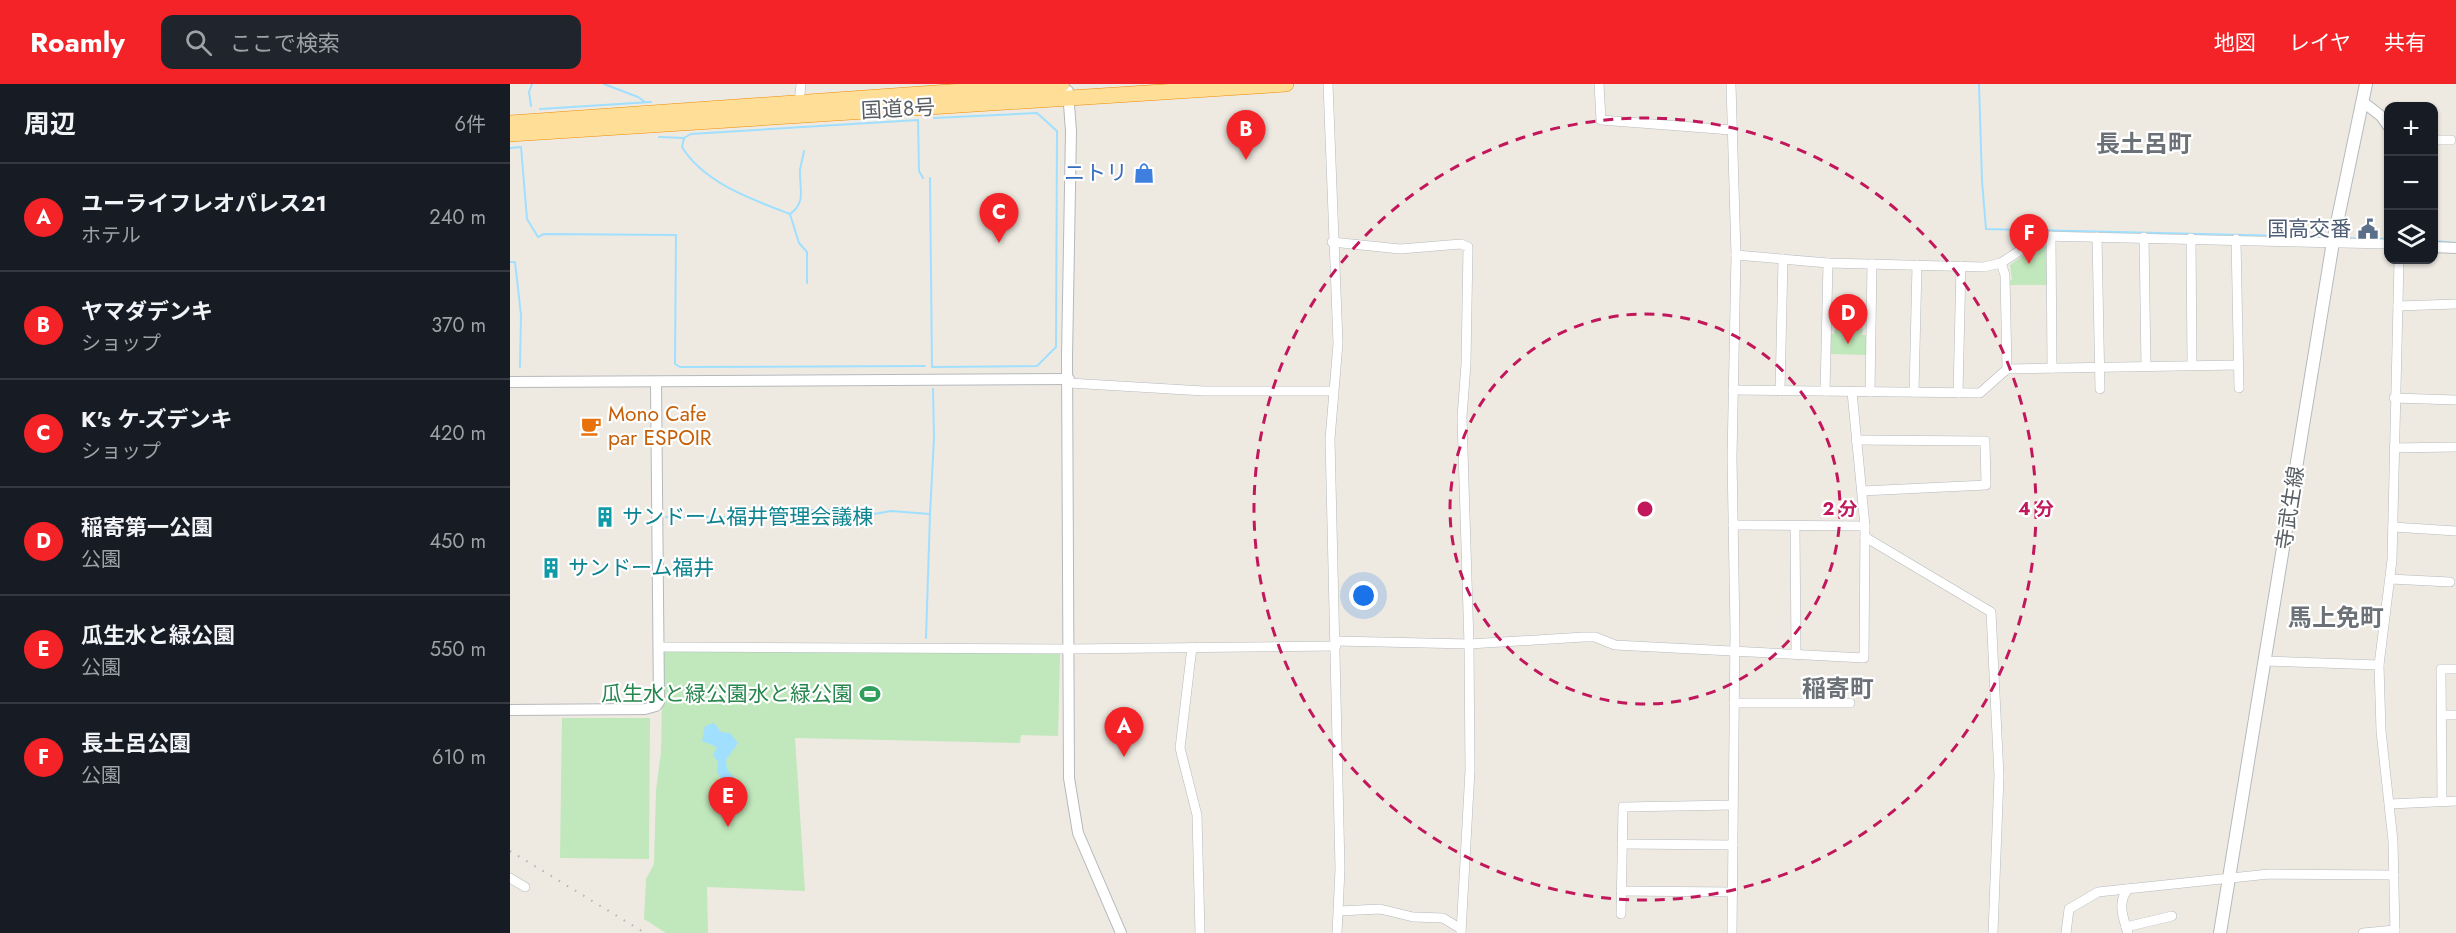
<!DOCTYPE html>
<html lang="ja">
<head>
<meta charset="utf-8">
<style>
	body { margin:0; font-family:Jost,"Noto Sans JP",sans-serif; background:#20242c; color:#f1f3f6 }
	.controls { position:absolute; right:18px; top:18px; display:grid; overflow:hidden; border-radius:12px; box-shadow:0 2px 4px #0004 }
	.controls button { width:54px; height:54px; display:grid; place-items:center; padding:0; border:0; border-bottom:2px solid #363941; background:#171b24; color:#f1f3f6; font:30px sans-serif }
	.you { position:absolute; left:854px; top:512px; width:21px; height:21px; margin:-15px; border:4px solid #fff; border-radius:50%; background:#1a73e8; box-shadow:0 0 0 9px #1a73e833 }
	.badge { display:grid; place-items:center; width:39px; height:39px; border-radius:50%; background:#f32328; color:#fff; font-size:20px; font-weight:700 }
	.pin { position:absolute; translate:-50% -50px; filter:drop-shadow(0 2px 3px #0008) }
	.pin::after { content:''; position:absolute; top:32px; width:21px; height:18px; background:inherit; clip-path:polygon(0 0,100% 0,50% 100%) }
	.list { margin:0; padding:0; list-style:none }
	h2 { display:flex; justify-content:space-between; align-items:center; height:78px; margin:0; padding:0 24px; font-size:26px }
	h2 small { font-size:20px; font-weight:400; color:#9ea1a6 }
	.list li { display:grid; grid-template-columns:39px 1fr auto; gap:18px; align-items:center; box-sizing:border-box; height:108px; padding:0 24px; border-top:2px solid #363941 }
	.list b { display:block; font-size:22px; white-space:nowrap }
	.list p { margin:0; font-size:20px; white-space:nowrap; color:#9ea1a6 }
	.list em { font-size:20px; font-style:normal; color:#9ea1a6 }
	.icon { flex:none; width:33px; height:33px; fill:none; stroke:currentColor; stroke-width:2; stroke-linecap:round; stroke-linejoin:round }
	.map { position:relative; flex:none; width:1946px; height:849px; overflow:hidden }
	header { display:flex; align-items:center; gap:36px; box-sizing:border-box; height:84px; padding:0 30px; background:#f32328; color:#fff }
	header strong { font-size:28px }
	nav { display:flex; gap:33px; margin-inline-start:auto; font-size:21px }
	.search { width:420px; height:54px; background:#20242c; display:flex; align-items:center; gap:15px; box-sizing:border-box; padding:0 21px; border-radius:12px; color:#9ea1a6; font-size:22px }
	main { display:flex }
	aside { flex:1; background:#171b24 }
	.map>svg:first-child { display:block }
	.green { fill:#c1e7bc }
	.water { fill:#a1dfff }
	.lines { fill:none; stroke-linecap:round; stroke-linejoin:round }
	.stream { stroke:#a1dfff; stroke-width:2 }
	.minor-casing { stroke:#b5b9bd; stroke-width:10 }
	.tertiary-casing { stroke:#b5b9bd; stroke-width:12 }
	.secondary-casing { stroke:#b5babf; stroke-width:14 }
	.trunk-casing { stroke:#f08c00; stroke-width:16 }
	.minor { stroke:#fff; stroke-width:9 }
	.tertiary { stroke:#fff; stroke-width:10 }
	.secondary { stroke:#fff; stroke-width:12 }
	.trunk { stroke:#ffde97; stroke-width:15 }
	.rail { stroke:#b3b4b5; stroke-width:2; stroke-dasharray:1.5 8; stroke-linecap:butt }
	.ring { fill:none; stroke:#c2185b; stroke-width:3; stroke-dasharray:10 8 }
	.labels { text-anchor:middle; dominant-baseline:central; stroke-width:4.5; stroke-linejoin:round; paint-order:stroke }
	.street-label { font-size:21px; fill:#5a5f64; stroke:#fff }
	.shop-label { font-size:21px; fill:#366cbe; stroke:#fff; text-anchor:end }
	.service-label { font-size:21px; fill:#4e5e75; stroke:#fff; text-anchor:end }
	.food-label { font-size:21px; fill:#c56008; stroke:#fff; text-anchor:start }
	.culture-label { font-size:21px; fill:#0d838f; stroke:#fff; text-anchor:start }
	.leisure-label { font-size:21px; fill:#27864d; stroke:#fff; text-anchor:end }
	.quarter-label { font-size:24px; font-weight:bold; fill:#6b7176; stroke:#fff }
	.centre { fill:#c2185b; stroke:#fff; stroke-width:3 }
	.ring-label { font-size:18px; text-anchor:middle; font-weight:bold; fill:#c2185b; stroke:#fff; stroke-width:4.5; stroke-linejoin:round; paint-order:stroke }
</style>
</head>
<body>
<header>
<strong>Roamly</strong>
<div class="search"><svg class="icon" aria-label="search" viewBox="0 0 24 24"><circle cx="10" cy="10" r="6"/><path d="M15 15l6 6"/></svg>ここで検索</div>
<nav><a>地図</a><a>レイヤ</a><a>共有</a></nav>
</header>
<main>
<aside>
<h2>周辺<small>6件</small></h2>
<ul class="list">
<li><span class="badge">A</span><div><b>ユーライフレオパレス21</b><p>ホテル</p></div><em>240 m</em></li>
<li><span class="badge">B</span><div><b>ヤマダデンキ</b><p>ショップ</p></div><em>370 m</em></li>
<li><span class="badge">C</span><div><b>K's ケ-ズデンキ</b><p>ショップ</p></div><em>420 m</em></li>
<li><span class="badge">D</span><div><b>稲寄第一公園</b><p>公園</p></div><em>450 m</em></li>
<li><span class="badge">E</span><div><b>瓜生水と緑公園</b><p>公園</p></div><em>550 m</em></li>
<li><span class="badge">F</span><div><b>長土呂公園</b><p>公園</p></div><em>610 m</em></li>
</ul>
</aside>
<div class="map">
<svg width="1946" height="849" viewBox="0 0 1946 849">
	<rect width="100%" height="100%" fill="#eeeae2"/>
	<g class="green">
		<polygon points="1532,158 1537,162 1538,201 1499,201 1499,197 1502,196 1500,181"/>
		<polygon points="1325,244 1353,245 1352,251 1356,251 1356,271 1320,270 1320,250 1324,250"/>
		<polygon points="153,566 550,569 548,652 511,651 510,659 285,654 295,807 197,803 198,849 156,849 134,835 136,795 144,780 146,706 151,668"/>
		<polygon points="52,634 140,634 139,775 50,774"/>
	</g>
	<polygon class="water" points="204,639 211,648 220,649 228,659 216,676 217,685 225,695 224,704 219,708 207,707 205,711 211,695 207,688 208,678 203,671 207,663 192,657 195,642"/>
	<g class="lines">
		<g class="stream">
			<polyline points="94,0 128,13 135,18"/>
			<polyline points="1469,0 1472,97 1476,145 1817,153"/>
			<polyline points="21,22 19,8 22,0"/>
			<polyline points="30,25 141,18"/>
			<polyline points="149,53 174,54 181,50 408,36 409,87 413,94"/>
			<path d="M174 54 172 63C194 99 243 116 280 130L289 159 297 168V199"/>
			<polyline points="0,64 11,63 17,135 28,153 34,150 166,151 165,280 170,283 415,282"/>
			<polyline points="420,94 422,283 527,282 546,263 547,47 527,29 424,34"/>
			<path d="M280 130C297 119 289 102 290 86 291 80 293 73 294 67"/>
			<polyline points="1831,154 1878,155"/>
			<polyline points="1924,157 1946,159"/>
			<polyline points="0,178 5,178 11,231 10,283"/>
			<polyline points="420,430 424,354 423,305"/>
			<polyline points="156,433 242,433 272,426 333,426 364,430 381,427 420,430 416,554"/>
		</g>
		<g class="minor-casing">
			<g id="minor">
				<polyline points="818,0 828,259 820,355 830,785 827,849"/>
				<polyline points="1089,0 1091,36 1221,46"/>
				<polyline points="1221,0 1226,171 1222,374 1225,548 1222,849"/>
				<polyline points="289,20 291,0"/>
				<polyline points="1924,56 1941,56"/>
				<polyline points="1541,152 1542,284"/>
				<polyline points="1587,153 1590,305"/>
				<polyline points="1634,153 1636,282"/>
				<polyline points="1681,154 1682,281"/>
				<polyline points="1726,155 1729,304"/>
				<polyline points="822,158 890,165 951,160 958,163 956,280 952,333 959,560 960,686 951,849"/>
				<polyline points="1226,171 1318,179 1474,183 1491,179 1532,152 1878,160"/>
				<polyline points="1888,222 1946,220"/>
				<polyline points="1497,285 1728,281"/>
				<polyline points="559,299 694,307 822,307"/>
				<polyline points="1223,306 1470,309 1497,285 1495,191 1491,179"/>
				<polyline points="1270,307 1273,175"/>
				<polyline points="1315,307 1318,179"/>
				<polyline points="1360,308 1362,180"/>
				<polyline points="1404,308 1407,181"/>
				<polyline points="1448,309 1451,182"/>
				<polyline points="1884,314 1946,316"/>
				<polyline points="1346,356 1475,357 1476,401 1352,407"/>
				<polyline points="1884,364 1946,363"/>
				<polyline points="1223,441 1355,442"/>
				<polyline points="1285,442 1286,570"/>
				<polyline points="1883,443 1946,447"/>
				<polyline points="1355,453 1481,528 1489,692 1483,849"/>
				<polyline points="1880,495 1940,498"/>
				<polyline points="826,557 959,560 1074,553 1085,553 1105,561 1354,574 1355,442 1342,308"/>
				<polyline points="149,563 559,565 826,562"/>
				<polyline points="682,563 670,664 687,731 690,849"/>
				<polyline points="1754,577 1869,581"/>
				<polyline points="1224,619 1340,619"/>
				<polyline points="1932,631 1946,631"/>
				<polyline points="1932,717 1931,585 1946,585"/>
				<polyline points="1880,720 1946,717"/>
				<polyline points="1112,760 1223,761"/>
				<polyline points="0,794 15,803"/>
				<path d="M1618 805C1607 818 1613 834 1618 849"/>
				<polyline points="1111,807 1223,808"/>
				<polyline points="829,827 870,825 903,833 933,834 951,845"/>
				<polyline points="1111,830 1113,723 1223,721"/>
				<polyline points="1616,843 1662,832"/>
				<polyline points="1556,849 1559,825 1588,808 1759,790 1884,791"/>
				<polyline points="1853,849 1885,846"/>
				<polyline points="1885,849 1883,757 1871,647 1869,581 1882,476 1889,176"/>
			</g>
		</g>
		<g class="tertiary-casing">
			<g id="tertiary">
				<polyline points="558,7 561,47 557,273 559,694 568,749 611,849"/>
				<polyline points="1853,18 1871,32 1878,42"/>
				<polyline points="1924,163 1946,164"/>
				<polyline points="0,298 559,295"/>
				<polyline points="0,626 135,625 146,622 149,618 146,298"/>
			</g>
		</g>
		<g class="secondary-casing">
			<polyline id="secondary" points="1710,849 1823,158 1856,0"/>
		</g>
		<g class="trunk-casing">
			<g id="trunk">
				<polyline points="0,39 552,0"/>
				<polyline points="0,50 776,0"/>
			</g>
		</g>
		<use href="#minor" class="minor"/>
		<use href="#tertiary" class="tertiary"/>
		<use href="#secondary" class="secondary"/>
		<use href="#trunk" class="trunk"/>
		<polyline class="rail" points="0,767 135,849"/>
	</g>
	<g class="ring">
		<circle cx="1135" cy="425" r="195"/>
		<circle cx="1135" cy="425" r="391"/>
	</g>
	<defs>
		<g id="shop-bare" transform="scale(1.62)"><path d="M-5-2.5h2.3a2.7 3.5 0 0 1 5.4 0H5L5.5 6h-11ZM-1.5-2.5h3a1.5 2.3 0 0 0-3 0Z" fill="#3f7fe0" stroke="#fff" stroke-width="2.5" paint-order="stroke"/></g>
		<g id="civic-bare" transform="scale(1.62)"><path d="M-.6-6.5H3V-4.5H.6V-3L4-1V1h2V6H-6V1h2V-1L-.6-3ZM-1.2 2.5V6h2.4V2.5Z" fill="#5c6f8a" stroke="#fff" stroke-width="2.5" paint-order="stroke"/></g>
		<g id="cafe-bare" transform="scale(1.62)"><path d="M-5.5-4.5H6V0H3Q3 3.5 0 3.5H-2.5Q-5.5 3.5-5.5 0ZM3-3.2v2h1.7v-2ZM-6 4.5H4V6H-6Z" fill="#e8710a" stroke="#fff" stroke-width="2.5" paint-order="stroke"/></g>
		<g id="building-bare" transform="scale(1.62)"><path d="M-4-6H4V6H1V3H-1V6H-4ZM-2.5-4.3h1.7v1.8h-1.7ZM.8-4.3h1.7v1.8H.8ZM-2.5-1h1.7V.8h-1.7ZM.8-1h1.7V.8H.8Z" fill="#0f9aa8" stroke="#fff" stroke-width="2.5" paint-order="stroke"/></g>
		<g id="stadium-bare" transform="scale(1.62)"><path d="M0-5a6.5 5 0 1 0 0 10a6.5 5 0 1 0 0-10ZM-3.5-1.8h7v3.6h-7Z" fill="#2e9e5b" stroke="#fff" stroke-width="2.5" paint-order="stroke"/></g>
	</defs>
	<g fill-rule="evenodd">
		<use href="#shop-bare" x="634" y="89"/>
		<use href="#civic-bare" x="1858" y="145"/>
		<use href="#cafe-bare" x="81" y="342"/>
		<use href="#building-bare" x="95" y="433"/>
		<use href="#building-bare" x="41" y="484"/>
		<use href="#stadium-bare" x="360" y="610"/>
	</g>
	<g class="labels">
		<g class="street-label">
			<text transform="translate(388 25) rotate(-3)">国道8号</text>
			<text transform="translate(1780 424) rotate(-81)">寺武生線</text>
		</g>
		<g class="shop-label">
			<text x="617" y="89">ニトリ</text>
		</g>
		<g class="service-label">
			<text x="1841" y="145">国高交番</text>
		</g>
		<g class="food-label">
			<text x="98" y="330">Mono Cafe<tspan x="98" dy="24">par ESPOIR</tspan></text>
		</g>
		<g class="culture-label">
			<text x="112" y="433">サンドーム福井管理会議棟</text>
			<text x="58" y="484">サンドーム福井</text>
		</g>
		<g class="leisure-label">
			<text x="343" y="610">瓜生水と緑公園水と緑公園</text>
		</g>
		<g class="quarter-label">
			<text x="1634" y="59">長土呂町</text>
			<text x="1826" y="533">馬上免町</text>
			<text x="1328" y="604">稲寄町</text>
		</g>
	</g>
	<circle cx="1135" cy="425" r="9" class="centre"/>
	<g class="ring-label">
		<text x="1330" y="431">2 分</text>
		<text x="1526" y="431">4 分</text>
	</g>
</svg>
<div class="controls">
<button>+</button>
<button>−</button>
<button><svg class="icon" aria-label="layers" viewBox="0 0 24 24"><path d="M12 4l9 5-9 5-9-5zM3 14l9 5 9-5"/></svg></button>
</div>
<div class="you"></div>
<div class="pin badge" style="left:614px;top:673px">A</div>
<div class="pin badge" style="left:736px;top:76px">B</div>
<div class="pin badge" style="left:489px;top:159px">C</div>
<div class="pin badge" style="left:1338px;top:260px">D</div>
<div class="pin badge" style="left:218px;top:743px">E</div>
<div class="pin badge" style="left:1519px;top:180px">F</div>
</div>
</main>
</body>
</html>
